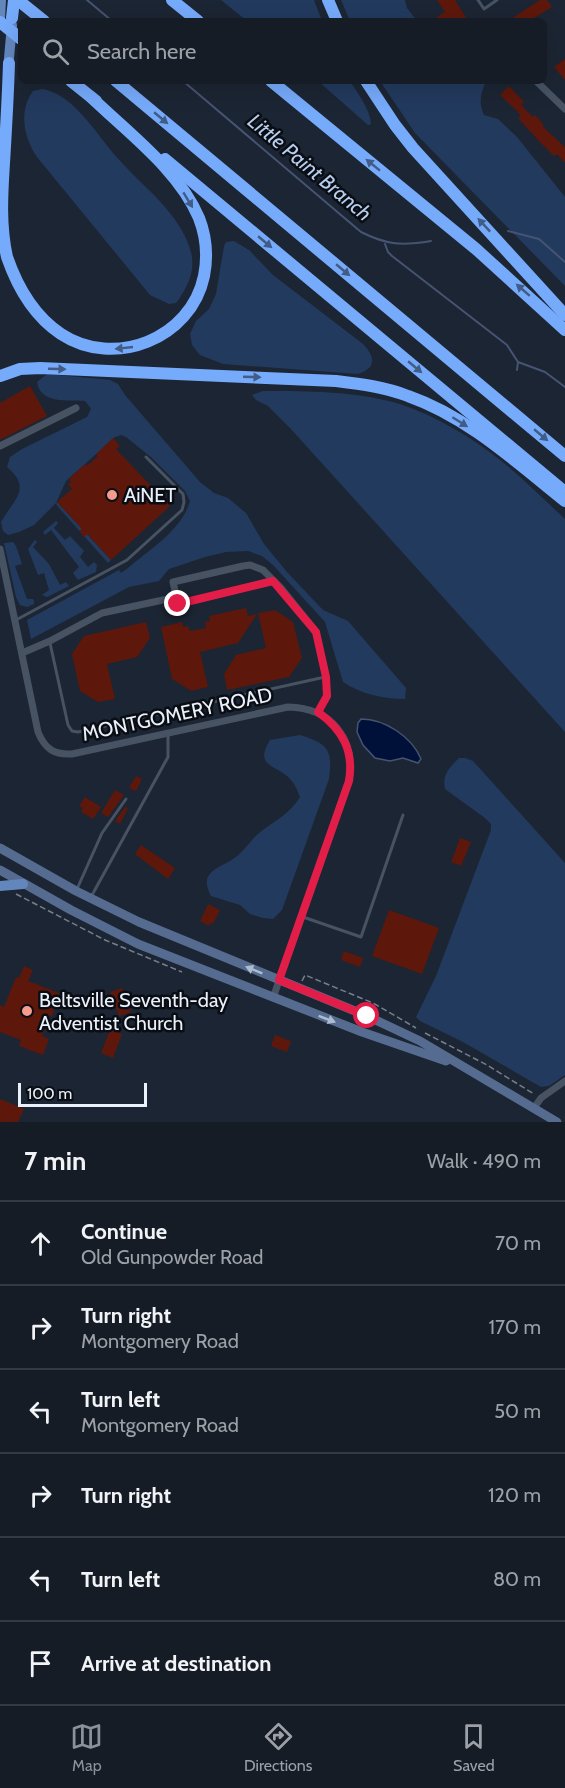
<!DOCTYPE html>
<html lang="en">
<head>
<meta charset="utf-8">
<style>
	body { margin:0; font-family:Cabin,sans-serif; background:#1e252e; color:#f1f3f6 }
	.scale { position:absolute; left:18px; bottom:15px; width:129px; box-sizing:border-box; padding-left:6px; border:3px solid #eaf1fa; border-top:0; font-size:16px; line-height:21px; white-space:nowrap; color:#eaf1fa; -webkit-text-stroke:4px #0a0e14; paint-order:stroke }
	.stop { position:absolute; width:18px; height:18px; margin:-14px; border:4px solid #e11d48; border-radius:50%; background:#fff }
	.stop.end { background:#e11d48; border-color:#fff; box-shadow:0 2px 6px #0008 }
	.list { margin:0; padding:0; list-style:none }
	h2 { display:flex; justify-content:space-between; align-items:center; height:78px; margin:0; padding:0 24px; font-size:26px }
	h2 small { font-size:20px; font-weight:400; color:#9da1a7 }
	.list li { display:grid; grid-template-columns:39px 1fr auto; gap:18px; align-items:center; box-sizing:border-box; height:84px; padding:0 24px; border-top:2px solid #343a43 }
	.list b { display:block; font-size:22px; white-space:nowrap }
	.list p { margin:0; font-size:20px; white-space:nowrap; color:#9da1a7 }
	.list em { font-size:20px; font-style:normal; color:#9da1a7 }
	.icon { flex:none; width:33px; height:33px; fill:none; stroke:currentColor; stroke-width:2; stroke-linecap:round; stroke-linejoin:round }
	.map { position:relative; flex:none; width:565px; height:1122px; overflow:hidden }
	.search { position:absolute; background:#151c26; box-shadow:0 6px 24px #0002; left:18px; right:18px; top:18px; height:66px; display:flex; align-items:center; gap:15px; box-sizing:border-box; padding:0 21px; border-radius:9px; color:#9da1a7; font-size:22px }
	.sheet { height:582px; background:#151c26 }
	nav { display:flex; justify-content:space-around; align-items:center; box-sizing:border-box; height:84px; border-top:2px solid #343a43; background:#151c26; font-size:16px; color:#9da1a7 }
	nav a { display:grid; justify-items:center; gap:3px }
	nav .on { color:#8c9099 }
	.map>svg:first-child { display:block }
	.green { fill:#223a5e }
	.water { fill:#001139; stroke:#465473; stroke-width:1.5 }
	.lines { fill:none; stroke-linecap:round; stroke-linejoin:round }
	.stream { stroke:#465473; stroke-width:2 }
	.building { fill:#5e170b }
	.path { stroke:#777f8b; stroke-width:1.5; stroke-dasharray:6 3; stroke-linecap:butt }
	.service { stroke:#475262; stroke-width:3 }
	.minor { stroke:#475262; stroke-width:7 }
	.secondary { stroke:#556c90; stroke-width:9 }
	.primary { stroke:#6387bd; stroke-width:10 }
	.motorway { stroke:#76aafa; stroke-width:12 }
	.oneway { fill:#405c87 }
	.oneway2 { fill:#aebcd0 }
	.route { stroke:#e11d48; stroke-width:8 }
	.poi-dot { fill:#f49d8c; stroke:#0a0e14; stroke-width:2 }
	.labels { text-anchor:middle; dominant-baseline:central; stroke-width:5; stroke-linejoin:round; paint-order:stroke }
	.poi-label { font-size:20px; fill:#eaf1fa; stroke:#0a0e14; text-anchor:start }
	.street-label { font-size:20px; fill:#eaf1fa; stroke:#0a0e14 }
	.water-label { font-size:21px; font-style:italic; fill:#b7cef0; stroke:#0a0e14 }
</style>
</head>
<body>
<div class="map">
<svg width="565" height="1122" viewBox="0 0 565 1122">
	<rect width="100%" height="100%" fill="#1c2533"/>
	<g class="green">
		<polygon points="221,0 314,0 322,21 247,21"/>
		<polygon points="341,0 405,0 407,8 417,21 350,21"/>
		<path d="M318 81H350C358 94 370 109 371 124L368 125Z"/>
		<path d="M380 81H486C481 93 478 102 484 115L498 119 517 137 565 197V286L415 133Z"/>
		<path d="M42 89C74 93 100 140 121 162 146 189 181 215 191 252 196 271 187 288 176 303L169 304 150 295 37 157C24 138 18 112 33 91Z"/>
		<path d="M234 241 249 250 273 275 363 344C375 356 377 368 358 374L223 364 200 355 192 345 190 334 196 321 209 309 216 294 224 246 226 242Z"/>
		<path d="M47 374 110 380 118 384 125 395 200 482 214 493 228 498 246 513 264 544 287 572 323 610 348 621 406 688 405 699C383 699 361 694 343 682L325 622 273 565 262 556 248 551 226 552 205 557 169 569 159 581 129 587 31 639 27 620 119 570 121 573 128 568C150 549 182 530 190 501L185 491 152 458 126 437 121 435 115 437 66 481 56 503 34 525 19 532 8 535 3 531 1 522C13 500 33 489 7 467L10 457 22 449 87 417 91 409 85 401C68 400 40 404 37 382Z"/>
		<path d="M263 391C308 391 356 391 400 404 436 416 471 437 500 460 523 478 544 500 565 519V732L290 428 268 406 256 400 252 395Z"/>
		<polygon points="57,502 111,560 108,563 60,509 56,504"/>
		<polygon points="56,521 58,523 54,528 65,540 70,536 84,551 80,557 88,567 94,562 97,565 96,572 78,580 73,573 79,567 51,530 45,535 43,532"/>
		<polygon points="35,540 37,542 33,547 49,564 60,585 66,582 69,586 47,597 42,595 49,590 44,573 38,575 28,549"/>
		<polygon points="13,542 16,546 22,564 15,566 27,599 33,599 34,601 34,604 27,607 20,605 16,597 4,543"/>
		<path d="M300 735C328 744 333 749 329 779L282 910 273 919 263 918 250 914 240 905 211 896C197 870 222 868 236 857 245 850 251 840 259 833 274 821 290 814 300 797 297 789 294 782 287 776 272 764 255 765 270 740Z"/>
		<path d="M459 758H465L473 761 565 863V1075L549 1086 541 1087 463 1042 420 1021 416 1017 436 976 491 830V824L485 818 445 789C442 775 449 768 459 758Z"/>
	</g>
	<path class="water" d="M361 719C385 719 412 737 421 759L418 763 403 758 390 761 375 758 363 745 357 732 358 723Z"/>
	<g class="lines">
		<g class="stream">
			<polyline points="87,0 112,21"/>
			<path d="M183 81 361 232C387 245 402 246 431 241"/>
			<polyline points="508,231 539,239 565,262"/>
			<polyline points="385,244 388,252 392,256 507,345 518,362 517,370"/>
			<polyline points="518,362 545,372 565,387"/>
		</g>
	</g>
	<g class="building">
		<polygon points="437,0 455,0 468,21 431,21 445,12"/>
		<polygon points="540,0 547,0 552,7 529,21 508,21"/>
		<polygon points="565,59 565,80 554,67"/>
		<polygon points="509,86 524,102 521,105 533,117 535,115 544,125 542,126 565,147 565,163 557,154 554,156 538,140 518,118 521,115 500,95"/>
		<polygon points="30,386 47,416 0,440 0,403"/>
		<polygon points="113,438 120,446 116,449 170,506 111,560 87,534 84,537 79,531 82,529 57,502 72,489 68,484 71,482 69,479 85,464 87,466 98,456 96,454"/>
		<polygon points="246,608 248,616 257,614 238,643 200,652 208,687 191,691 172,679 161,627 182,622 183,627 188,626 190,631 201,629 206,628 205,622 210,621 209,616"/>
		<polygon points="275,610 293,622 302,658 289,677 227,690 224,674 236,655 266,648 258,613"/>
		<polygon points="146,622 150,638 137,657 107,664 115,699 98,702 80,691 72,654 84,636"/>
		<polygon points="136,776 142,779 136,791 129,788"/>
		<polygon points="115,790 124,795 108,817 101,813"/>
		<polygon points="85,797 101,807 93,819 81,812 83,808 79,806"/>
		<polygon points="125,807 128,808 120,824 115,821"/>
		<polygon points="460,838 471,842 461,866 451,862"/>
		<polygon points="141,845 175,868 168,879 135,854"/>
		<polygon points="208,904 220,910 213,924 210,923 209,926 200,921"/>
		<polygon points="389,910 439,928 422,974 372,956"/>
		<polygon points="344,951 363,958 360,967 341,960"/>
		<polygon points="24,966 33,970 28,981 59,993 52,1016 50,1015 42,1036 49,1039 43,1055 19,1046 21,1040 0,1032 0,1005 4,1007 16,977 19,978"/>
		<polygon points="122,988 131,1012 119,1016 110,992"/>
		<polygon points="112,1024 121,1027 119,1033 122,1034 113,1058 101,1053"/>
		<polygon points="275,1035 291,1041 287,1052 271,1046"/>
		<polygon points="0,1099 24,1109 18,1122 0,1122"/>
	</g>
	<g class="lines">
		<g class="path">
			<polyline points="16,894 105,940 182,972"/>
			<polyline points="302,981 305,975 373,1003 416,1028"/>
			<polyline points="425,1033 487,1065 534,1094"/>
		</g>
		<g class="service">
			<polyline points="478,0 484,9 497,0"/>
			<polyline points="16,620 127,560 182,510 184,502 183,494 146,457"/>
			<polyline points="50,643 68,725 72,731 78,732 325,677"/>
			<polyline points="77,889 102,833 126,799"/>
			<polyline points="91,897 168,757 168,735"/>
			<polyline points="303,917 361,937 403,815"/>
		</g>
		<g class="minor">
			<polyline points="536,81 565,109"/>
			<polyline points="0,446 76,408"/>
			<path d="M0 549 38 732C45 749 54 755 72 754L288 707C332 708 356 739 349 781L273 998"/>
			<polyline points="273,581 178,604 173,582 243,566 250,565 263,570 281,588 316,632 326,677 327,696 318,712"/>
			<polyline points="22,653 50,641 102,613 177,597"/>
			<polyline points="534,1108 541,1098 565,1081"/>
		</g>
		<g class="secondary">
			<polyline points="0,848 76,891 139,922 367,1016 420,1041 557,1122"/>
			<polyline points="0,870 71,910 138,944 362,1032 446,1061"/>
		</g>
		<g class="primary">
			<polyline points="0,19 1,0"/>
			<polyline points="8,69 12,25"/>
			<polyline points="0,886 23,884"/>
		</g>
		<g class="motorway">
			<polyline points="18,0 44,21"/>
			<polyline points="172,0 198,21"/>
			<polyline points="328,0 337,21"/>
			<polyline points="12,18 14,0"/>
			<polyline points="0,22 21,39"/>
			<path d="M9 63C8 96 6 130 4 163 2 194 0 226 7 257 17 286 34 316 61 334 114 369 191 339 204 276 208 256 206 236 199 218 179 170 127 132 91 97"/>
			<polyline points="71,81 96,101"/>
			<polyline points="116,81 565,456"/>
			<polyline points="271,81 476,249 565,330"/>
			<polyline points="366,81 395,125 413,148 565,315"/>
			<polyline points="165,159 565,492"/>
			<path d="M0 376 20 369 40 368 336 381C361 384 385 387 408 396 468 417 516 462 565 501"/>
		</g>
	</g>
	<defs><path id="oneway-solid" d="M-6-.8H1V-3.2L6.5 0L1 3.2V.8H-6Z" transform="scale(1.5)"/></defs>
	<g class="oneway">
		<use href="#oneway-solid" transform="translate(161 118) rotate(40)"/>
		<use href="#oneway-solid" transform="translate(373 165) rotate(-141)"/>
		<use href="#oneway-solid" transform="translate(188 200) rotate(59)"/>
		<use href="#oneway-solid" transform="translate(484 225) rotate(-133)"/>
		<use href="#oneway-solid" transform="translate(265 242) rotate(40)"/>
		<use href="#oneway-solid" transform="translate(343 270) rotate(40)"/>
		<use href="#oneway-solid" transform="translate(523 290) rotate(-139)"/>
		<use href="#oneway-solid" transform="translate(124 348) rotate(174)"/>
		<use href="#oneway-solid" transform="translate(415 367) rotate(40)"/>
		<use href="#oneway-solid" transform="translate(57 369) rotate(2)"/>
		<use href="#oneway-solid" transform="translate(252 377) rotate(2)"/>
		<use href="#oneway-solid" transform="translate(460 422) rotate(32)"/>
		<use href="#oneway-solid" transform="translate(541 435) rotate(40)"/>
	</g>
	<g class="oneway2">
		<use href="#oneway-solid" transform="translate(254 970) rotate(-158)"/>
		<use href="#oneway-solid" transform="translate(327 1019) rotate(21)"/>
	</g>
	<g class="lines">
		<path class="route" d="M178 604 273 581 316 632 326 677 327 696 318 712C343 730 354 751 349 781L279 980 367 1016"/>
	</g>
	<g class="poi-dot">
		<circle cx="112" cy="495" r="6"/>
		<circle cx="27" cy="1011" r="6"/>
	</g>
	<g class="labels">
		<g class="poi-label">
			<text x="124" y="495">AiNET</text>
			<text x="39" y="1000">Beltsville Seventh-day<tspan x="39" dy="23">Adventist Church</tspan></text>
		</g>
		<g class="street-label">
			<text transform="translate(177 714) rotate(-12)">MONTGOMERY ROAD</text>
		</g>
		<g class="water-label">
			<text transform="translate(310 167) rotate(40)">Little Paint Branch</text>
		</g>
	</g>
</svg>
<div class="scale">100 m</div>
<div class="stop" style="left:367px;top:1016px"></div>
<div class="stop end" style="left:178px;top:604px"></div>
<div class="search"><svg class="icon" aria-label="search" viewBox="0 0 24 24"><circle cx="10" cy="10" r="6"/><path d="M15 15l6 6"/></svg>Search here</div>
</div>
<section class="sheet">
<h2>7 min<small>Walk · 490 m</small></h2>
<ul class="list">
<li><svg class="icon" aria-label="ahead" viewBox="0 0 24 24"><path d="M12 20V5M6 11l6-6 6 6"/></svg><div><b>Continue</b><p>Old Gunpowder Road</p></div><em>70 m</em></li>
<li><svg class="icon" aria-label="right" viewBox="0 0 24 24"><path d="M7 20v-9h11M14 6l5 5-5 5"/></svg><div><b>Turn right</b><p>Montgomery Road</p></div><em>170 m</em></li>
<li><svg class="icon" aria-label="left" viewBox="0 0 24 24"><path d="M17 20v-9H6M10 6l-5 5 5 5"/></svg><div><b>Turn left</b><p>Montgomery Road</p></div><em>50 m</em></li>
<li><svg class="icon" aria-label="right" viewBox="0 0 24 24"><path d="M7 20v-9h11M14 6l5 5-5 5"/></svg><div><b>Turn right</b></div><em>120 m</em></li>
<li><svg class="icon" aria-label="left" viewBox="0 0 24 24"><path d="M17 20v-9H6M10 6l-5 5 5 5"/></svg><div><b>Turn left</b></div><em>80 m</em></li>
<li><svg class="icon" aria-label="arrive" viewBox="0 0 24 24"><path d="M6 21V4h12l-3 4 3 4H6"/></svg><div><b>Arrive at destination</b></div></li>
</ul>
</section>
<nav>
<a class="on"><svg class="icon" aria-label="map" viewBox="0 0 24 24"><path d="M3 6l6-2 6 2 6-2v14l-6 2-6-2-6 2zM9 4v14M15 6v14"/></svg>Map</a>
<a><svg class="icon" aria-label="directions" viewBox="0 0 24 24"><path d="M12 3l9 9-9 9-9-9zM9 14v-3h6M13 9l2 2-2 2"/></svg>Directions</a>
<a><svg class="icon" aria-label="saved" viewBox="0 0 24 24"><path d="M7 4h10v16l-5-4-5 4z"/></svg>Saved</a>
</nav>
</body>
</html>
